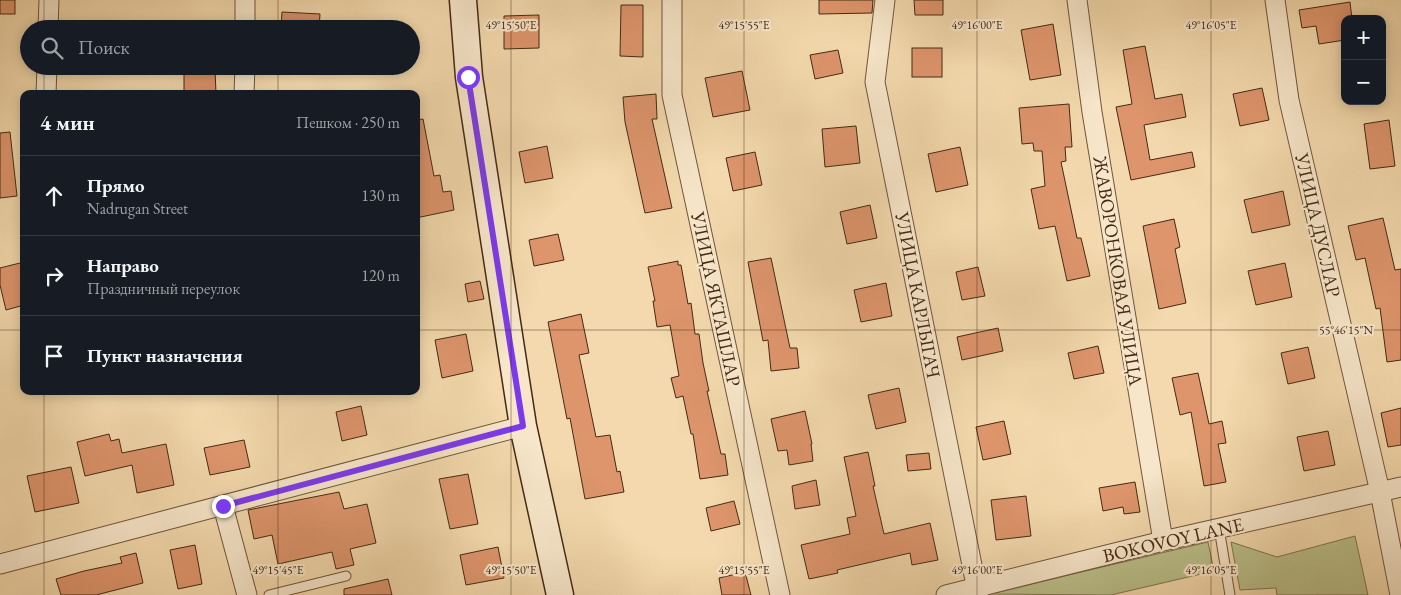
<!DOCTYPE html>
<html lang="ru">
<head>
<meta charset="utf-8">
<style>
	body { margin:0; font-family:"EB Garamond",serif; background:#20242c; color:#f1f3f6 }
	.controls { position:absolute; right:15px; top:15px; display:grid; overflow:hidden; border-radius:10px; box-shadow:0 2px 12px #0003 }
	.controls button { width:45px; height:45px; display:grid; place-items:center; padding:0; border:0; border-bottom:1px solid #363941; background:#171b24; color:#f1f3f6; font:25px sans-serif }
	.stop { position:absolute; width:15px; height:15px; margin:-11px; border:4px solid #7c3aed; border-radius:50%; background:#fff }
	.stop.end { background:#7c3aed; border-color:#fff; box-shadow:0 1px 5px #0008 }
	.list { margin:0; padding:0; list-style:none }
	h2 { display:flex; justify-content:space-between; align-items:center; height:65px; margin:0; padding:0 20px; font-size:21px }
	h2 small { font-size:16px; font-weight:400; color:#9ea1a6 }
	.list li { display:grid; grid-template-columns:32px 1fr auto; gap:15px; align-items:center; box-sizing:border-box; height:80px; padding:0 20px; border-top:1px solid #363941 }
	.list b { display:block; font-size:19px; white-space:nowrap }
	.list p { margin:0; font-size:16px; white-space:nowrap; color:#9ea1a6 }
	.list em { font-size:16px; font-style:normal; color:#9ea1a6 }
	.icon { flex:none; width:28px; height:28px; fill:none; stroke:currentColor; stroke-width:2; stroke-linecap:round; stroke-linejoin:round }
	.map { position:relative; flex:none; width:1401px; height:595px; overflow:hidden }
	.search { position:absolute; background:#171b24; box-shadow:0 2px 12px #0003; left:20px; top:20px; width:400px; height:55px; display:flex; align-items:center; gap:12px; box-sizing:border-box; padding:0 18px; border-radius:28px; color:#9ea1a6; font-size:19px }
	.panel { position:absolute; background:#171b24; box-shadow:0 2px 12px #0003; left:20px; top:90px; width:400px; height:305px; border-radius:10px }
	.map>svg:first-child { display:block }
	.green { fill:#babf8a; stroke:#7f7450 }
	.building { fill:#de956c; stroke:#442a15 }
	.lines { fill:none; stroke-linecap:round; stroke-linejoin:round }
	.lane-casing { stroke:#70563b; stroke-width:11 }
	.street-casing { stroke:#70563b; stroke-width:21 }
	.secondary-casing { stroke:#442a15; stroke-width:29 }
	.lane { stroke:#f7e6ca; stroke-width:9 }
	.street { stroke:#f7e6ca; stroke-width:19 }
	.secondary { stroke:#f7e6ca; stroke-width:26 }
	.route { stroke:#7c3aed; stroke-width:6 }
	.ticks { fill:none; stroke:#442a15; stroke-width:1; stroke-opacity:0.45 }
	.labels { text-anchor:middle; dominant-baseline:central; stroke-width:4.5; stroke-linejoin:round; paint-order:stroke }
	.street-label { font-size:19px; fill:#442a15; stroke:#f7e6ca }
	.ticks-label { font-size:12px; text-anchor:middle; fill:#442a15; stroke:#f7e6ca; stroke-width:4.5; stroke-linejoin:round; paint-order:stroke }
</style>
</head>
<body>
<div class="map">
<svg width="1401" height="595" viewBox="0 0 1401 595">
	<rect width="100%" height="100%" fill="#f3d9ad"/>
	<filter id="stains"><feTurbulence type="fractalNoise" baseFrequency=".004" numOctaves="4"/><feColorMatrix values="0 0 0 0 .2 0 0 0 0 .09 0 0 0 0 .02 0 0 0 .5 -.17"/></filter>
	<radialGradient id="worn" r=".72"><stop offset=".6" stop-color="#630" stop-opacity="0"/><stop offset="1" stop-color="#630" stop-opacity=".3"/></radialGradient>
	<g class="green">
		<polygon points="1355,536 1368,595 1277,595 1276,588 1240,590 1231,542 1277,557"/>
		<polygon points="1208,542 1214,571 1111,595 988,594"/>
	</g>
	<g class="building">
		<rect x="0" y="0" width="15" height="14"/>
		<polygon points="819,0 873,0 872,13 819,14"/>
		<polygon points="914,0 943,0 943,15 915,15"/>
		<polygon points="1350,2 1352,19 1345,19 1345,40 1319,44 1316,26 1302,28 1299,10"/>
		<polygon points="621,5 643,5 643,57 620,56"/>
		<polygon points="282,12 320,14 319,29 281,29"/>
		<polygon points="539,15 539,48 504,49 504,16"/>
		<polygon points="1053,24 1061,75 1030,80 1021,30"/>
		<polygon points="1145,46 1155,99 1182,94 1186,117 1144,125 1150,160 1192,152 1195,167 1131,180 1116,107 1132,104 1123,50"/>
		<rect x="912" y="48" width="30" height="29"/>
		<polygon points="838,50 843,73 815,79 810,55"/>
		<polygon points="215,69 216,94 184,94 184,70"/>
		<polygon points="742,71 750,110 713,117 705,78"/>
		<polygon points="1262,88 1269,120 1240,126 1233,94"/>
		<polygon points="656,94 657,119 652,119 672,208 645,213 625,122 623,97"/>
		<polygon points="1069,104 1072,147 1065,147 1066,161 1061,162 1077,238 1081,238 1090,276 1067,281 1055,226 1039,229 1031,189 1045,186 1042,151 1034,151 1033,143 1022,144 1019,108"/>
		<polygon points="423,119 434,176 440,175 443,192 451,191 454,210 416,218 416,120"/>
		<polygon points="1389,120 1395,166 1370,169 1364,124"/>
		<polygon points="856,126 860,163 825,167 822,129"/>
		<polygon points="10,132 17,196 0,198 0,133"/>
		<polygon points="547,146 553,178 525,183 519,152"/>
		<polygon points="960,147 968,185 936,192 928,154"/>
		<polygon points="755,152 762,185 733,191 726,158"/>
		<polygon points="1283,191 1290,225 1252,233 1244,200"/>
		<polygon points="870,205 877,238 847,244 840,212"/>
		<polygon points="1383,218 1395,270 1401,269 1401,360 1387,362 1380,308 1376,309 1365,258 1356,260 1348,226"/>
		<polygon points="1174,219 1180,247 1175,249 1186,303 1159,309 1143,226"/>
		<polygon points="558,234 564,260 534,266 529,240"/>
		<polygon points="771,258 790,348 797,348 799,368 771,371 768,340 763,341 748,262"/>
		<polygon points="678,261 678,265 681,265 688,304 691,303 695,334 699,334 703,363 709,391 707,391 721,454 725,454 728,475 700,479 693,434 691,434 683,396 676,398 671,378 679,376 670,325 657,327 653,301 655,301 648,267"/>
		<polygon points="24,262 24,305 6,310 0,285 0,268"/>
		<polygon points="1285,263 1292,297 1256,305 1248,271"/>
		<polygon points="978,267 985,296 962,300 956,272"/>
		<polygon points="480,281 484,299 468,302 465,284"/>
		<polygon points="886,283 892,316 861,322 854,290"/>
		<polygon points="581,314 589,353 579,355 596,437 610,435 617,472 620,471 624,492 585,499 570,418 567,419 548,322"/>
		<polygon points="998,328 1003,351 962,360 957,337"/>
		<polygon points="466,334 473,371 442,378 435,340"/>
		<polygon points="1098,346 1104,373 1074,379 1068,353"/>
		<polygon points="1308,347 1315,378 1288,384 1281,353"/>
		<polygon points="1198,373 1209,424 1222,421 1226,443 1218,444 1226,482 1204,486 1191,412 1180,415 1172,378"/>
		<polygon points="899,388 906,422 876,429 868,395"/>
		<polygon points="361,406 367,435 342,441 336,412"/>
		<polygon points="1401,408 1401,445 1388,447 1381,413"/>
		<polygon points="805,411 812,444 811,444 813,461 789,465 787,450 778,451 771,419"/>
		<polygon points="1004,421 1011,454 983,460 976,427"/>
		<polygon points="1328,431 1335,465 1304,471 1297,437"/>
		<polygon points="109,434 111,441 119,439 122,453 166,444 174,485 137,493 132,465 85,476 77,442"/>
		<polygon points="244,440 250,467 210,475 204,448"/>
		<polygon points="868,452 875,486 873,486 884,534 930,523 938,560 912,565 910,553 837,570 838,573 809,579 801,545 850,534 847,518 856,516 844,457"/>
		<polygon points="929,453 931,469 908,471 906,455"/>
		<polygon points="71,467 79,503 35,512 27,476"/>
		<polygon points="468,474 478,524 450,529 439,479"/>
		<polygon points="816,480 820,505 795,509 792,486"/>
		<polygon points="1135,482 1140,512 1124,514 1123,507 1103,511 1099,488"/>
		<polygon points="339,492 344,509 367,504 376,543 350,549 354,565 336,569 332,552 278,564 272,535 254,539 248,510"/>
		<polygon points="1026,496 1031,536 996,540 991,500"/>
		<polygon points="734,501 740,524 711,531 706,508"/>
		<polygon points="195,545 202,584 178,589 170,550"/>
		<polygon points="498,547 504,578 466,585 460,555"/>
		<polygon points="136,553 143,583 96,595 61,595 56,579 84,571 122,563 120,557"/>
		<polygon points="745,572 751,595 722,595 719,578"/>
		<polygon points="388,579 392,595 344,595 344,589"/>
	</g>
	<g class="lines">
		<g class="lane-casing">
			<g id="lane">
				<polyline points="1219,528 1230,595"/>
				<polyline points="269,595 346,576"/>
			</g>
		</g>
		<g class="street-casing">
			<g id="street">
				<polyline points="672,0 672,95 780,595"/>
				<polyline points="885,0 875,82 978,595"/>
				<polyline points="1077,0 1092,112 1163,541"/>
				<polyline points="1275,0 1289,100 1380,492 1400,595"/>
				<polyline points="48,29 49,0"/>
				<polyline points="245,29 245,0"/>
				<polyline points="46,94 47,66"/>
				<polyline points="244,94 245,66"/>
				<polyline points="223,506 247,595"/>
				<polyline points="0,564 523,426"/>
				<polyline points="946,595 1163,541 1401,487"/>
			</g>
		</g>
		<g class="secondary-casing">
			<polyline id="secondary" points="463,0 469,77 523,426 560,595"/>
		</g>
		<use href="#lane" class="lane"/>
		<use href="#street" class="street"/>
		<use href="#secondary" class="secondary"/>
	</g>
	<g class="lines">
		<polyline class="route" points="223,506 523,426 468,77"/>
	</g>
	<path class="ticks" d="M44 0V29M278 0V29M511 0V595M744 0V595M977 0V595M1211 0V595M44 66V94M278 66V94M0 330H24M416 330H1401M44 391V595M278 391V595"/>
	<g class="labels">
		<g class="street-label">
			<text transform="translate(1318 225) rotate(77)">УЛИЦА ДУСЛАР</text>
			<text transform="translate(1118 271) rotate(81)">ЖАВОРОНКОВАЯ УЛИЦА</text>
			<text transform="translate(918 295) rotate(79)">УЛИЦА КАРЛЫГАЧ</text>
			<text transform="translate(716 299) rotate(78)">УЛИЦА ЯКТАШЛАР</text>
			<text transform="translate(1173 540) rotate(-13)">BOKOVOY LANE</text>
		</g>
	</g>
	<g class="ticks-label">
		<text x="511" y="29">49°15'50"E</text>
		<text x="744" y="29">49°15'55"E</text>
		<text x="977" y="29">49°16'00"E</text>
		<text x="1211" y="29">49°16'05"E</text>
		<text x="1346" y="334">55°46'15"N</text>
		<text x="278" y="574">49°15'45"E</text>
		<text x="511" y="574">49°15'50"E</text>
		<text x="744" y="574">49°15'55"E</text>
		<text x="977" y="574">49°16'00"E</text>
		<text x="1211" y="574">49°16'05"E</text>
	</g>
	<rect width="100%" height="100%" filter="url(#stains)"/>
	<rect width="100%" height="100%" fill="url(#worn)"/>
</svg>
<div class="controls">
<button>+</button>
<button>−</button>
</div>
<div class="stop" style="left:468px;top:77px"></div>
<div class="stop end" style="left:223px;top:506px"></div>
<div class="search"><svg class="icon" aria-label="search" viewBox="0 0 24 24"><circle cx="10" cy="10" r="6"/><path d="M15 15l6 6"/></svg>Поиск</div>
<section class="panel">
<h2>4 мин<small>Пешком · 250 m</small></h2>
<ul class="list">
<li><svg class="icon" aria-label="ahead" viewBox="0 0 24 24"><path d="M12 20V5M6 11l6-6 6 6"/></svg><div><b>Прямо</b><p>Nadrugan Street</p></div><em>130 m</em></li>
<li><svg class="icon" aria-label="right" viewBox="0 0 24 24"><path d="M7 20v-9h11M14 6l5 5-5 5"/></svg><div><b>Направо</b><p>Праздничный переулок</p></div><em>120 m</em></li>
<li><svg class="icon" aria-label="arrive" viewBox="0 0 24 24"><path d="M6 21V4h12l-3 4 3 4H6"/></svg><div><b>Пункт назначения</b></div></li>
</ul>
</section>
</div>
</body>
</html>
